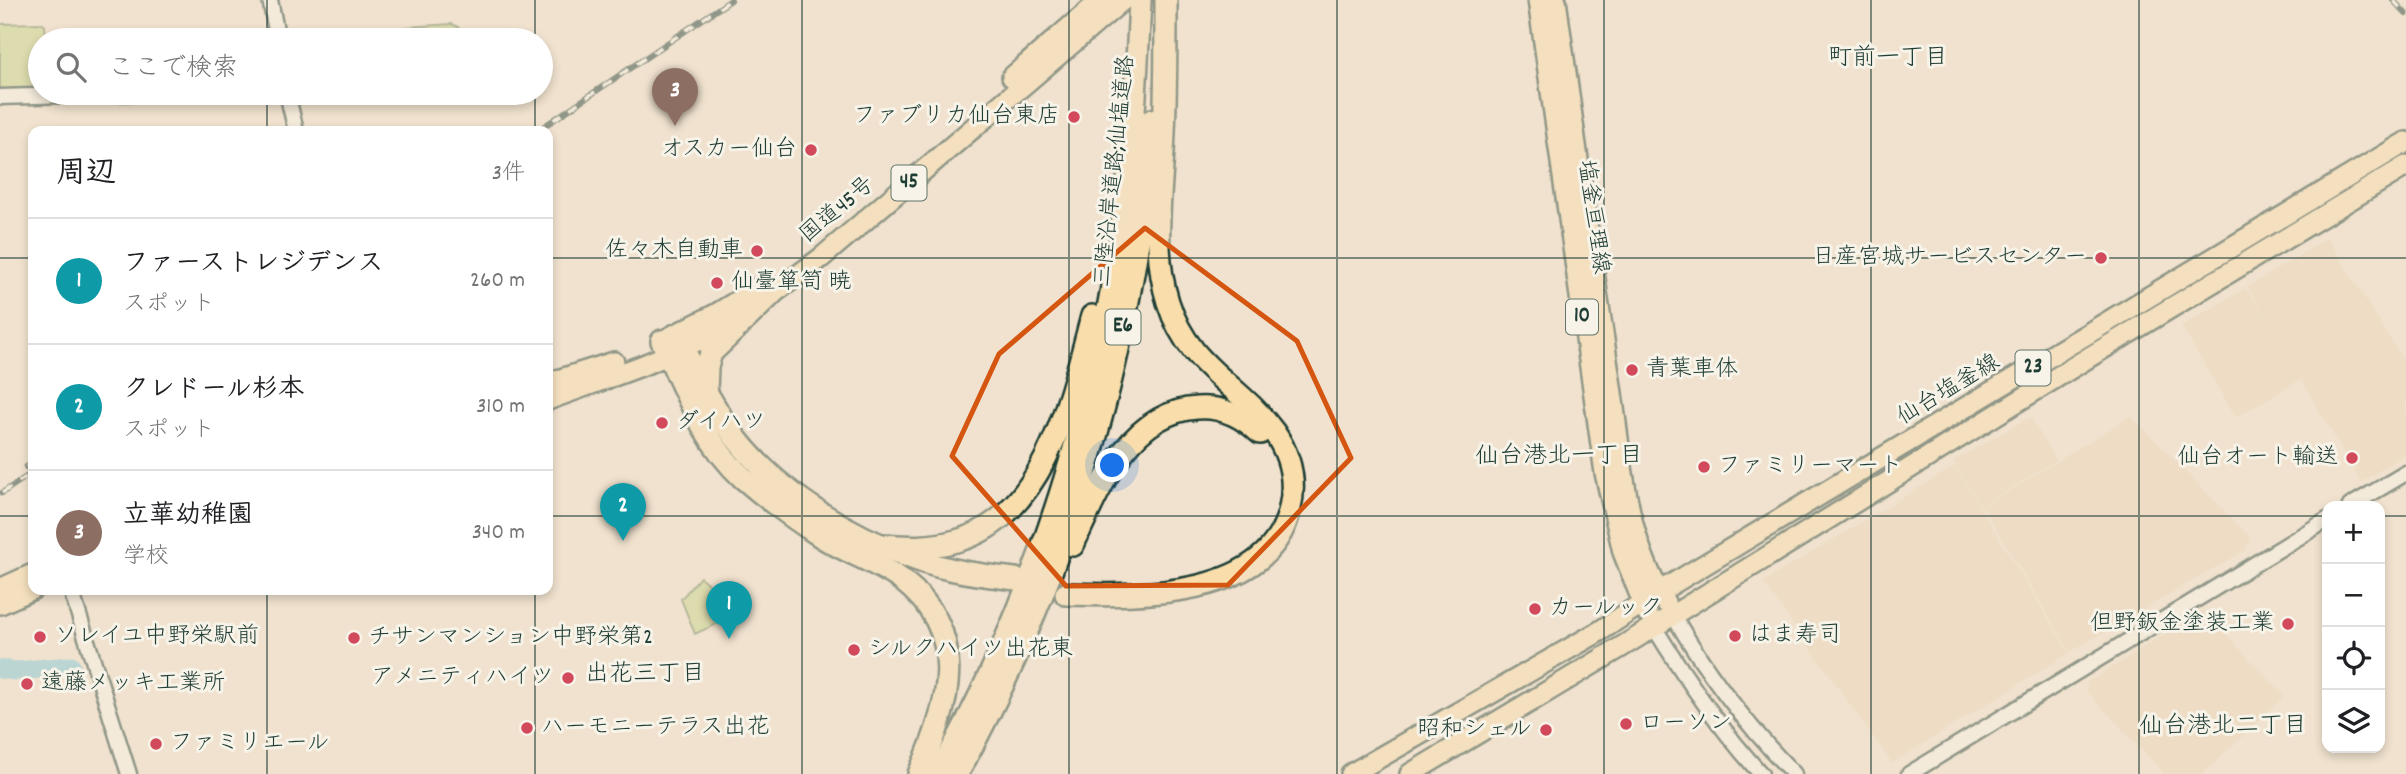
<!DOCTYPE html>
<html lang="ja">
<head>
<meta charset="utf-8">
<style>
	body { margin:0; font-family:Dekko,"Klee One",sans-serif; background:#f6f6f6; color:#202124 }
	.controls { position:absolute; right:21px; bottom:21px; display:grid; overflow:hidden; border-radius:14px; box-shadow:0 4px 10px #0003 }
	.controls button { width:63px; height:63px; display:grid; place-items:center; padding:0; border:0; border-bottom:2px solid #e0e0e0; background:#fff; color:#202124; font:35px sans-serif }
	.you { position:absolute; left:1113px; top:466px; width:24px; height:24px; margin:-18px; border:5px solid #fff; border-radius:50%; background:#1a73e8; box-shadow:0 0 0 10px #1a73e833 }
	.badge { display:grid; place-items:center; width:46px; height:46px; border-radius:50%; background:#2563eb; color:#fff; font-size:23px; font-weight:700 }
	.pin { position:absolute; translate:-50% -58px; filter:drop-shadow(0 2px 4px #0008) }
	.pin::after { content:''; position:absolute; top:37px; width:24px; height:21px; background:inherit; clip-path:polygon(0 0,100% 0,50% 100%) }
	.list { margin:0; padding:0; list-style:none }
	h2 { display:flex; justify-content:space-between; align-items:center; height:91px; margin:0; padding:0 28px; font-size:30px }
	h2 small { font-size:23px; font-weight:400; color:#757577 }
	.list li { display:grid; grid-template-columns:46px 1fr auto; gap:21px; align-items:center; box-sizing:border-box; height:126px; padding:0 28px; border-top:2px solid #e0e0e0 }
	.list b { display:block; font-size:26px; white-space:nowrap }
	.list p { margin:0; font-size:23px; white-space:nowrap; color:#757577 }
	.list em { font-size:23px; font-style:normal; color:#757577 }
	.icon { flex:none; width:38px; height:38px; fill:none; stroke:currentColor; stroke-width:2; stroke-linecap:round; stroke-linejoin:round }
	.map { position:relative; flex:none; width:2406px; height:774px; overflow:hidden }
	.search { position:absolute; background:#fff; box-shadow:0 4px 10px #0003; left:28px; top:28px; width:525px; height:77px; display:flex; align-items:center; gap:18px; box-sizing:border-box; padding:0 24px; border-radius:38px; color:#757577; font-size:26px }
	.panel { position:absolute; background:#fff; box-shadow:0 4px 10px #0003; left:28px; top:126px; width:525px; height:469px; border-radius:14px }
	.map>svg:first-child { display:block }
	.built { fill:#ebd6bb }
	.green { fill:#c6d488; stroke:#72885e; stroke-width:2 }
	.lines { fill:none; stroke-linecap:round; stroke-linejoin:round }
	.river { stroke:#7ac6da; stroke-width:19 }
	.tertiary-casing { stroke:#1f3d34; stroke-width:19 }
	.primary-casing { stroke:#1f3d34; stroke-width:24 }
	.trunk-casing { stroke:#1f3d34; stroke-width:24 }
	.motorway-casing { stroke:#1f3d34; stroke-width:26 }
	.tertiary { stroke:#f7f3e8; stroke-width:14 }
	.primary { stroke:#f9deab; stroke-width:19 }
	.trunk { stroke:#f9deab; stroke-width:19 }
	.motorway { stroke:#f9deab; stroke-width:21 }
	.rail-casing { stroke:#1f3d34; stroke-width:6 }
	.rail { stroke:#f7f3e8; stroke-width:3.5; stroke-dasharray:10; stroke-linecap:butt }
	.marked { fill:none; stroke:#d45610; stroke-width:5; stroke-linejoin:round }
	.grid { fill:none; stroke:#1f3d34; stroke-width:2; stroke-opacity:0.55 }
	.poi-dot { fill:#d1495b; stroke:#f7f3e8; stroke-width:2.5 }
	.labels { text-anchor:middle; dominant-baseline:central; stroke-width:6; stroke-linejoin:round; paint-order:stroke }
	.shield { fill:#f7f3e8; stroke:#60746a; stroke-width:2 }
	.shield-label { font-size:21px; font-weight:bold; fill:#1f3d34 }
	.poi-label { font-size:23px; fill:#1f3d34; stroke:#f7f3e8; text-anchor:start }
	.street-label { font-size:23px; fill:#1f3d34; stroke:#f7f3e8 }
	.neighbourhood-label { font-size:24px; fill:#1f3d34; stroke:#f7f3e8 }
</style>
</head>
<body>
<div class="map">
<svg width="2406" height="774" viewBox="0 0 2406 774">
	<rect width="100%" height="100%" fill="#f0e2ce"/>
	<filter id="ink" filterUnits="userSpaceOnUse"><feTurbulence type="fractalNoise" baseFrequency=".0143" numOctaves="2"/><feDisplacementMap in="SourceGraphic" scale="14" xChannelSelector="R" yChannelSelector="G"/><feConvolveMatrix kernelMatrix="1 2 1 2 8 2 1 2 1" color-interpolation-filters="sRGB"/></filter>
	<g filter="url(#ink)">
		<g class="built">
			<polygon points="2327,238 2406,365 2406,454 2361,482 2301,379 2236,417 2181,326 2246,288 2266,320 2248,287"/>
			<polygon points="2131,416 2250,537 2247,549 2070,652 1983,507"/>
			<polygon points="2030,417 2056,460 1981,507 1953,461"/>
			<polygon points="1955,466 2069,653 1892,763 1763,582"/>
			<polygon points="2203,610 2284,696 2203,774 2165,774 2087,692 2087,683"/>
		</g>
		<g class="green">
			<polygon points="42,23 45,26 46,40 40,40 40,89 0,90 0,24"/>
			<polygon points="452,24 458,27 468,40 395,40 395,31 405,27"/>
			<polygon points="700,577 742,612 695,634 681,599"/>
		</g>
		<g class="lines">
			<polyline class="river" points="0,669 16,671 71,666"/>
			<g class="tertiary-casing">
				<g id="tertiary">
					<polyline points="270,0 278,40"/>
					<polyline points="287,93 296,131"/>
					<polyline points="0,97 136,93"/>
					<polyline points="2350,506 2406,473"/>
					<polyline points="71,590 129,774"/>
					<path d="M1673 615C1707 673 1747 726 1794 774"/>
					<path d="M1654 627C1686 679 1720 729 1761 774"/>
					<polyline points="1909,774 2327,520"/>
				</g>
			</g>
			<g class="primary-casing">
				<g id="primary">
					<polyline points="1538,0 1605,473 1623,552 1647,613"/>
					<path d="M1556 0C1573 124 1590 249 1609 373 1622 453 1622 530 1665 602"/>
					<polyline points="1351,774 1600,631 1659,592 2406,142"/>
					<polyline points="1410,774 1623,646 2091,356 2406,166"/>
				</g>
			</g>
			<g class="trunk-casing">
				<g id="trunk">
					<polyline points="1012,77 1101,0"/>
					<polyline points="664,340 716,314 763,285"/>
					<polyline points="548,383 614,362"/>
					<path d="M548 400C598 381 651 365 699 340 743 318 782 287 821 258L1123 0"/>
					<polyline points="0,589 33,574"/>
					<polyline points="0,604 33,589"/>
				</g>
			</g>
			<g class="motorway-casing">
				<g id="motorway">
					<path d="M676 335C695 370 711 405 735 437 779 494 848 535 915 559 947 571 982 575 1015 579"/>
					<path d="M662 341C684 388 704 443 743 478 766 498 793 518 819 535 846 553 878 562 903 581 971 634 949 707 919 774"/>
					<polyline points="706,391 707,367 711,353 772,294"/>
					<path d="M881 545C906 547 930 548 956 541 1046 517 1071 395 1092 316"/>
					<path d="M1073 545C1098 492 1128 412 1197 408 1222 406 1242 416 1260 433"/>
					<path d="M1066 594C1138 596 1270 600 1290 508 1296 481 1290 455 1274 432 1238 382 1189 369 1168 302 1151 248 1162 188 1164 133 1166 89 1166 44 1166 0"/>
					<path d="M939 774C1038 597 1101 397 1126 196 1134 131 1137 66 1140 0"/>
					<path d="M957 774C1068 574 1135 348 1152 120"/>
				</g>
			</g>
			<use href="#tertiary" class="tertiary"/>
			<use href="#primary" class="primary"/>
			<use href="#trunk" class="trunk"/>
			<use href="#motorway" class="motorway"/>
			<g class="rail-casing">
				<g id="rail">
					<polyline points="2393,0 2406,14"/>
					<polyline points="537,131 731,0"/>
					<polyline points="26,467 33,463"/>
					<polyline points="2,493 26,477"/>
				</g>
			</g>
			<use href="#rail" class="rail"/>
		</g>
	</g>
	<path d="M0 0H2406V774H0ZM1145 228 1297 341 1351 458 1228 585 1066 586 952 456 999 354Z" fill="#f0e2ce" fill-opacity=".55" fill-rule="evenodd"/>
	<path class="marked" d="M1145 228 1297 341 1351 458 1228 585 1066 586 952 456 999 354Z"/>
	<path class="grid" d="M267 0V40M535 0V40M802 0V774M1069 0V774M1337 0V774M1604 0V774M1871 0V774M2139 0V774M267 93V131M535 93V131M0 258H33M548 258H2406M0 516H33M548 516H2327M2380 516H2406M267 590V774M535 590V774"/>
	<g class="poi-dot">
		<circle cx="1074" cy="117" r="7"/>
		<circle cx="811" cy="150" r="7"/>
		<circle cx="757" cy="251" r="7"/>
		<circle cx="2101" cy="258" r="7"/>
		<circle cx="717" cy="283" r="7"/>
		<circle cx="1632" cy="370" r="7"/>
		<circle cx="662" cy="423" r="7"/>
		<circle cx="2352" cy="458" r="7"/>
		<circle cx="1704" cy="467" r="7"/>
		<circle cx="1535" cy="609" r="7"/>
		<circle cx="2288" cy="624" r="7"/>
		<circle cx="1735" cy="636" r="7"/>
		<circle cx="40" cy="637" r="7"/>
		<circle cx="354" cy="638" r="7"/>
		<circle cx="854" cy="650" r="7"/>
		<circle cx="568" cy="678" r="7"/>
		<circle cx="27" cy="684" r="7"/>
		<circle cx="1626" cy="724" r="7"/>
		<circle cx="527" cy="728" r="7"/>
		<circle cx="1546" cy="730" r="7"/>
		<circle cx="156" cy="744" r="7"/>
	</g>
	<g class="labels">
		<g class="shield">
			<rect x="891.5" y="165.5" width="35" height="35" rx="5"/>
			<rect x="1566" y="299.5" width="32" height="35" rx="5"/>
			<rect x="1105.5" y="309.5" width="35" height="35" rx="5"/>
			<rect x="2015.5" y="350.5" width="35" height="35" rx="5"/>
		</g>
		<g class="shield-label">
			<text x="909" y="183">45</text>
			<text x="1582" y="317">10</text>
			<text x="1123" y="327">E6</text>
			<text x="2033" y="368">23</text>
		</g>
		<g class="poi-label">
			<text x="1060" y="117" text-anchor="end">ファブリカ仙台東店</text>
			<text x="797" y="150" text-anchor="end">オスカー仙台</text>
			<text x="743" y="251" text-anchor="end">佐々木自動車</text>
			<text x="2087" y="258" text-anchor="end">日産宮城サービスセンター</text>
			<text x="731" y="283">仙臺箪笥 暁</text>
			<text x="1646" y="370">青葉車体</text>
			<text x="676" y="423">ダイハツ</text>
			<text x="2338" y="458" text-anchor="end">仙台オート輸送</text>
			<text x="1718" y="467">ファミリーマート</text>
			<text x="1549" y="609">カールック</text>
			<text x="2274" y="624" text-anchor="end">但野鈑金塗装工業</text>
			<text x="1749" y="636">はま寿司</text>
			<text x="54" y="637">ソレイユ中野栄駅前</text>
			<text x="368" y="638">チサンマンション中野栄第2</text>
			<text x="868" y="650">シルクハイツ出花東</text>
			<text x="554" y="678" text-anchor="end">アメニティハイツ</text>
			<text x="41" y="684">遠藤メッキ工業所</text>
			<text x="1640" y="724">ローソン</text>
			<text x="541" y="728">ハーモニーテラス出花</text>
			<text x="1532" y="730" text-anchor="end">昭和シェル</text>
			<text x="170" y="744">ファミリエール</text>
		</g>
		<g class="street-label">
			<text transform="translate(1116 171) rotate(-84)">三陸沿岸道路;仙塩道路</text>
			<text transform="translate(838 211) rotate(-40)">国道45号</text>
			<text transform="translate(1592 217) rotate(82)">塩釜亘理線</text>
			<text transform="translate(1949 391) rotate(-31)">仙台塩釜線</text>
		</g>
		<g class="neighbourhood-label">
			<text x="1888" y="59">町前一丁目</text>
			<text x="1559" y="457">仙台港北一丁目</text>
			<text x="645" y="675">出花三丁目</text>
			<text x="2223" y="727">仙台港北二丁目</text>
		</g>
	</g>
</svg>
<div class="controls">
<button>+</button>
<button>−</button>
<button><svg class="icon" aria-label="locate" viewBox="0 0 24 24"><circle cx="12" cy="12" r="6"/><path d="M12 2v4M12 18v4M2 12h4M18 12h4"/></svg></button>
<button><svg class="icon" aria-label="layers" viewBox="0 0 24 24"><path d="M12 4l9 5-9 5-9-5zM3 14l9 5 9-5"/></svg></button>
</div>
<div class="you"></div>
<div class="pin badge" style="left:729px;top:639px;background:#0f9aa8">1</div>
<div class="pin badge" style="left:623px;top:541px;background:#0f9aa8">2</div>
<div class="pin badge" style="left:675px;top:126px;background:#8d6e63">3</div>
<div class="search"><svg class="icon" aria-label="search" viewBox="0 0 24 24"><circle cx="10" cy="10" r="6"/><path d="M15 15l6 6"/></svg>ここで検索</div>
<section class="panel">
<h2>周辺<small>3件</small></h2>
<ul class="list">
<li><span class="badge" style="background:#0f9aa8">1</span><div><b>ファーストレジデンス</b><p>スポット</p></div><em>260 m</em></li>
<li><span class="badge" style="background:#0f9aa8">2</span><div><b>クレドール杉本</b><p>スポット</p></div><em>310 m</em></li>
<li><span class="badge" style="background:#8d6e63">3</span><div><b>立華幼稚園</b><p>学校</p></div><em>340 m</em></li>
</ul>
</section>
</div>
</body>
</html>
